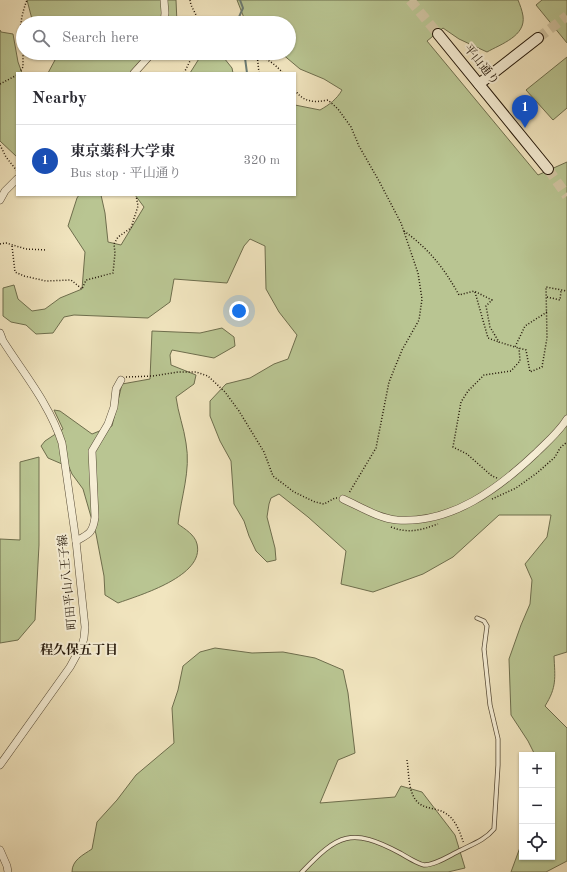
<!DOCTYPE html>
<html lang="en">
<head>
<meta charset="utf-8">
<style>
	body { margin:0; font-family:"Old Standard TT","Noto Serif JP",serif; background:#f2f2f3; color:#2b2b33 }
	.controls { position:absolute; right:12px; bottom:12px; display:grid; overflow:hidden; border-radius:0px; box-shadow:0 1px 3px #0004 }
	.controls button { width:36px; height:36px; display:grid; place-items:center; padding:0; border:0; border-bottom:1px solid #e1e1e2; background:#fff; color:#2b2b33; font:20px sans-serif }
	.you { position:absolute; left:239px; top:311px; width:14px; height:14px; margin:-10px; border:3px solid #fff; border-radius:50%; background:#1a73e8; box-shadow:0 0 0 6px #1a73e833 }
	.badge { display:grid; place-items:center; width:26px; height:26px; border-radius:50%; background:#8f2418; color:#fff; font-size:13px; font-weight:700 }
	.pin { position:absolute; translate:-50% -33px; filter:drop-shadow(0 1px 2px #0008) }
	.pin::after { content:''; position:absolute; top:21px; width:14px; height:12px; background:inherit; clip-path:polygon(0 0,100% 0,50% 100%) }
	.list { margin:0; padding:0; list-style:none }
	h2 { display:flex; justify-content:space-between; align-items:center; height:52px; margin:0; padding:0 16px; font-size:17px }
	h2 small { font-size:13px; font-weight:400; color:#7c7c81 }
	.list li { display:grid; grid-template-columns:26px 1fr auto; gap:12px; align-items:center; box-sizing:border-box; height:72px; padding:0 16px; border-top:1px solid #e1e1e2 }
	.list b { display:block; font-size:15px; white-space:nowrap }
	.list p { margin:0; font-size:13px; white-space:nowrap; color:#7c7c81 }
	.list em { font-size:13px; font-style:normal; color:#7c7c81 }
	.icon { flex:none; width:22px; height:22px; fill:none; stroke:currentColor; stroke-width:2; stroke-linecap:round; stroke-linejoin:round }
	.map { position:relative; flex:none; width:567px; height:872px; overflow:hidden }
	.search { position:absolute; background:#fff; box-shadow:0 1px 3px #0004; left:16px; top:16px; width:280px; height:44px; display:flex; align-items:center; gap:10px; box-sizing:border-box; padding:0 14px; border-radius:22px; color:#7c7c81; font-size:15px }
	.panel { position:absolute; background:#fff; box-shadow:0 1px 3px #0004; left:16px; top:72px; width:280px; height:124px; border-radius:0px }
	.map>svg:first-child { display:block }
	.green { fill:#b9c592; stroke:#6e6e4d }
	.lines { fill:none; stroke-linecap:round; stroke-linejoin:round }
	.stream { stroke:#6c7b72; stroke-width:2 }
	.secondary-tunnel { stroke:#d2c6a4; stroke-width:10; stroke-dasharray:10 5; stroke-linecap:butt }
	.lane-casing { stroke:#564a36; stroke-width:5 }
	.street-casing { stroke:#564a36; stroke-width:8 }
	.secondary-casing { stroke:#231608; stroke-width:12 }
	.path { stroke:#231608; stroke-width:1.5; stroke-dasharray:1 2; stroke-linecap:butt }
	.lane { stroke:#f6eed5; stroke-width:3.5 }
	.street { stroke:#f6eed5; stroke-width:7 }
	.secondary { stroke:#f6eed5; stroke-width:10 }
	.labels { text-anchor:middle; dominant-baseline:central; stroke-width:4; stroke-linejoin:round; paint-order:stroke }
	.street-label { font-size:12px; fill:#231608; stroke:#f6eed5 }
	.neighbourhood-label { font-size:13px; font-weight:bold; fill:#231608; stroke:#f6eed5 }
</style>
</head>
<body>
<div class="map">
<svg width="567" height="872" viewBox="0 0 567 872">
	<rect width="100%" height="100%" fill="#f1e5bf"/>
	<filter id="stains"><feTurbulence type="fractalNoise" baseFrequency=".005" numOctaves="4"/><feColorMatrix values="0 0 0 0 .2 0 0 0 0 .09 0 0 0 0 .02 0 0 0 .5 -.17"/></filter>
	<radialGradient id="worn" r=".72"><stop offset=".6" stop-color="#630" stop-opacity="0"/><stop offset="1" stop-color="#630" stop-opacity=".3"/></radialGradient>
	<g class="green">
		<polygon points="27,0 176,0 177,23 33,23"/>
		<path d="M237 0H518C520 5 522 10 523 16 526 36 501 44 487 52L459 39 443 28 427 41 538 175 567 162V652L554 656C555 678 557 687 545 706L567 728V861L546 872H511L522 842V857H552V755H535L528 741 511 715 509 659 521 625 530 604 532 580 525 564 547 537 551 515H499L453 557 423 574 373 592 341 584 346 551 308 517 279 494 271 498 269 504 267 517 275 548 276 560 267 562 256 551 249 536 244 521 234 504 231 461 220 441 210 416V401L226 384 250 378 274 364 288 359 297 335 279 312 266 289 265 246 250 239 244 246 227 283 174 279 170 302 148 318 74 315 64 317 53 333 36 334 26 325 11 322 3 316V288L14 285 18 299 32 311 45 309 60 298 82 289 85 252 68 226 77 198 79 195H101L105 213 108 242 121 245 144 207 135 195H295V105L320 110C329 105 337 99 342 90L324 79 300 69 281 53H289V23H246Z"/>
		<polygon points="542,0 567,0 567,43 536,5"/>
		<polygon points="0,30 1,32 13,34 18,62 22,73 17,73 17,157 0,141"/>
		<polygon points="54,53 147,53 130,73 48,73 55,60"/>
		<polygon points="207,53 220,53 232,68 233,73 190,73 202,54"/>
		<polygon points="567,57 567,108 553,120 526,90"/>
		<path d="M222 328 234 337 235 346 214 358 172 350 170 355 171 365 196 375 194 384 176 397C178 413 184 428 186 443 191 471 181 497 178 524 185 529 195 535 197 544 205 576 140 595 118 603L105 595 104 576 96 534 83 489 72 474 69 467 48 458 41 446 45 441 63 429 54 410 60 411 92 434 112 426 122 384 150 379 152 331 200 333Z"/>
		<polygon points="39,457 39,545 35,620 18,640 0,643 0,539 20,540 20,462"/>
		<path d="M215 648 252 653 283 652 315 658 343 670 348 693 355 753 338 760 320 803 395 797 401 786 422 792 455 835 465 868 448 872H72C72 860 83 855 92 849L97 822 117 800 136 775 174 743 172 708 178 690 183 666 200 652Z"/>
	</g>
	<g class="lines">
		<g class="stream">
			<polyline points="240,0 243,8 239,17 241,23"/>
			<polyline points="247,53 245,58 247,73"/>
		</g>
		<g class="secondary-tunnel">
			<polyline points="410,0 438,34"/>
			<polyline points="538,38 567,16"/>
			<polyline points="548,169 567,196"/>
		</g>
		<g class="lane-casing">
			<path id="lane" d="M302 872C338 834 351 827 400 853 405 856 418 864 424 865 436 865 450 855 461 850 473 844 485 840 494 829L498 765V739L490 705 484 649 487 626 484 621 477 618"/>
		</g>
		<g class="street-casing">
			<g id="street">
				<polyline points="164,0 165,13 164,23"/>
				<polyline points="134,73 152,53"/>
				<polyline points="0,200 5,191 17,179"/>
				<path d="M0 333 3 341C24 374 50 405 62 443L76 541 85 627 84 638 82 645 70 667 0 765"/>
				<path d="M343 499C361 507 378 518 397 520 452 524 499 488 536 453 547 442 559 432 567 419"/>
				<path d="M76 541C89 534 93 533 95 517L92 451 108 424 114 407 116 389 121 380"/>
				<polyline points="0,850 7,866 8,872"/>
			</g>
		</g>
		<g class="secondary-casing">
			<g id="secondary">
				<polyline points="438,34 548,169"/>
				<polyline points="479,84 538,38"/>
			</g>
		</g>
		<g class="path">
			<polyline points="190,0 191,5 200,23"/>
			<path d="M23 52C20 30 19 21 27 0"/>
			<path d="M246 53C261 54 273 62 283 73"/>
			<polyline points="257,54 259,73"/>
			<polyline points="19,73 23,67 23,53"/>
			<polyline points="184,73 194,53"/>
			<polyline points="0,84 17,75"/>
			<path d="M295 90C303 102 314 103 328 100L338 109 351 127 359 146 379 181 401 223 418 273 422 299 419 320 402 350 389 382 376 448 349 493"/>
			<polyline points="0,145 6,157 17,171"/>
			<path d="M404 231C429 249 444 268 459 295L474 291 492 300 486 306 490 327 499 342 515 347"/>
			<polyline points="0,244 6,243 26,249 47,250"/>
			<polyline points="12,246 15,272 24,276 46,281 71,280 82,289 86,280 113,273 115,253 114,244 118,237 131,228 138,206 136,195"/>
			<polyline points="475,292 488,338 499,342"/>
			<polyline points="547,297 560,300 561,291"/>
			<polyline points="547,312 525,326 515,347 526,350 530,372 542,367 547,338 546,287 567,291"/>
			<polyline points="126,377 153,376 178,372 196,372 208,376 225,392 239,411 264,452 273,476 294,492 315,502 324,504 335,498 337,498"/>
			<polyline points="497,478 492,476 467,454 453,447 461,402 468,391 484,375 511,371 520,361 519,348"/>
			<polyline points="492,499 516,488 537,473 555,457 560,448 567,442"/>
			<path d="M391 527C409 534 421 530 438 524"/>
			<path d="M407 760C409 773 408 788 415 799 422 810 436 807 445 813 456 819 460 833 464 844"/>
		</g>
		<use href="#lane" class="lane"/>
		<use href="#street" class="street"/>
		<use href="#secondary" class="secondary"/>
	</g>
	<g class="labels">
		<g class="street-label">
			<text transform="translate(481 65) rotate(51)">平山通り</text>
			<text transform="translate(68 582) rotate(-96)">町田平山八王子線</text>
		</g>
		<g class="neighbourhood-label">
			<text x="79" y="650">程久保五丁目</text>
		</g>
	</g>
	<rect width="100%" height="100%" filter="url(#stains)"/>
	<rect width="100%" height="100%" fill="url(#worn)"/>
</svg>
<div class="controls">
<button>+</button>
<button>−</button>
<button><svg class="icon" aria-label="locate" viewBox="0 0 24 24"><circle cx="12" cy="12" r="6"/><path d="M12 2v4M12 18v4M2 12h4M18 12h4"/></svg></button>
</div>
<div class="you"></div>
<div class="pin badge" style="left:525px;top:128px;background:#1a4fb4">1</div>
<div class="search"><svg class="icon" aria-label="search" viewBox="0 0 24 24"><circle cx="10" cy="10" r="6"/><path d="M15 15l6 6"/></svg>Search here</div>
<section class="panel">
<h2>Nearby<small></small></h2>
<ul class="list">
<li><span class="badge" style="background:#1a4fb4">1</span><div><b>東京薬科大学東</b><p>Bus stop · 平山通り</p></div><em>320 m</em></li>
</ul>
</section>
</div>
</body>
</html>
